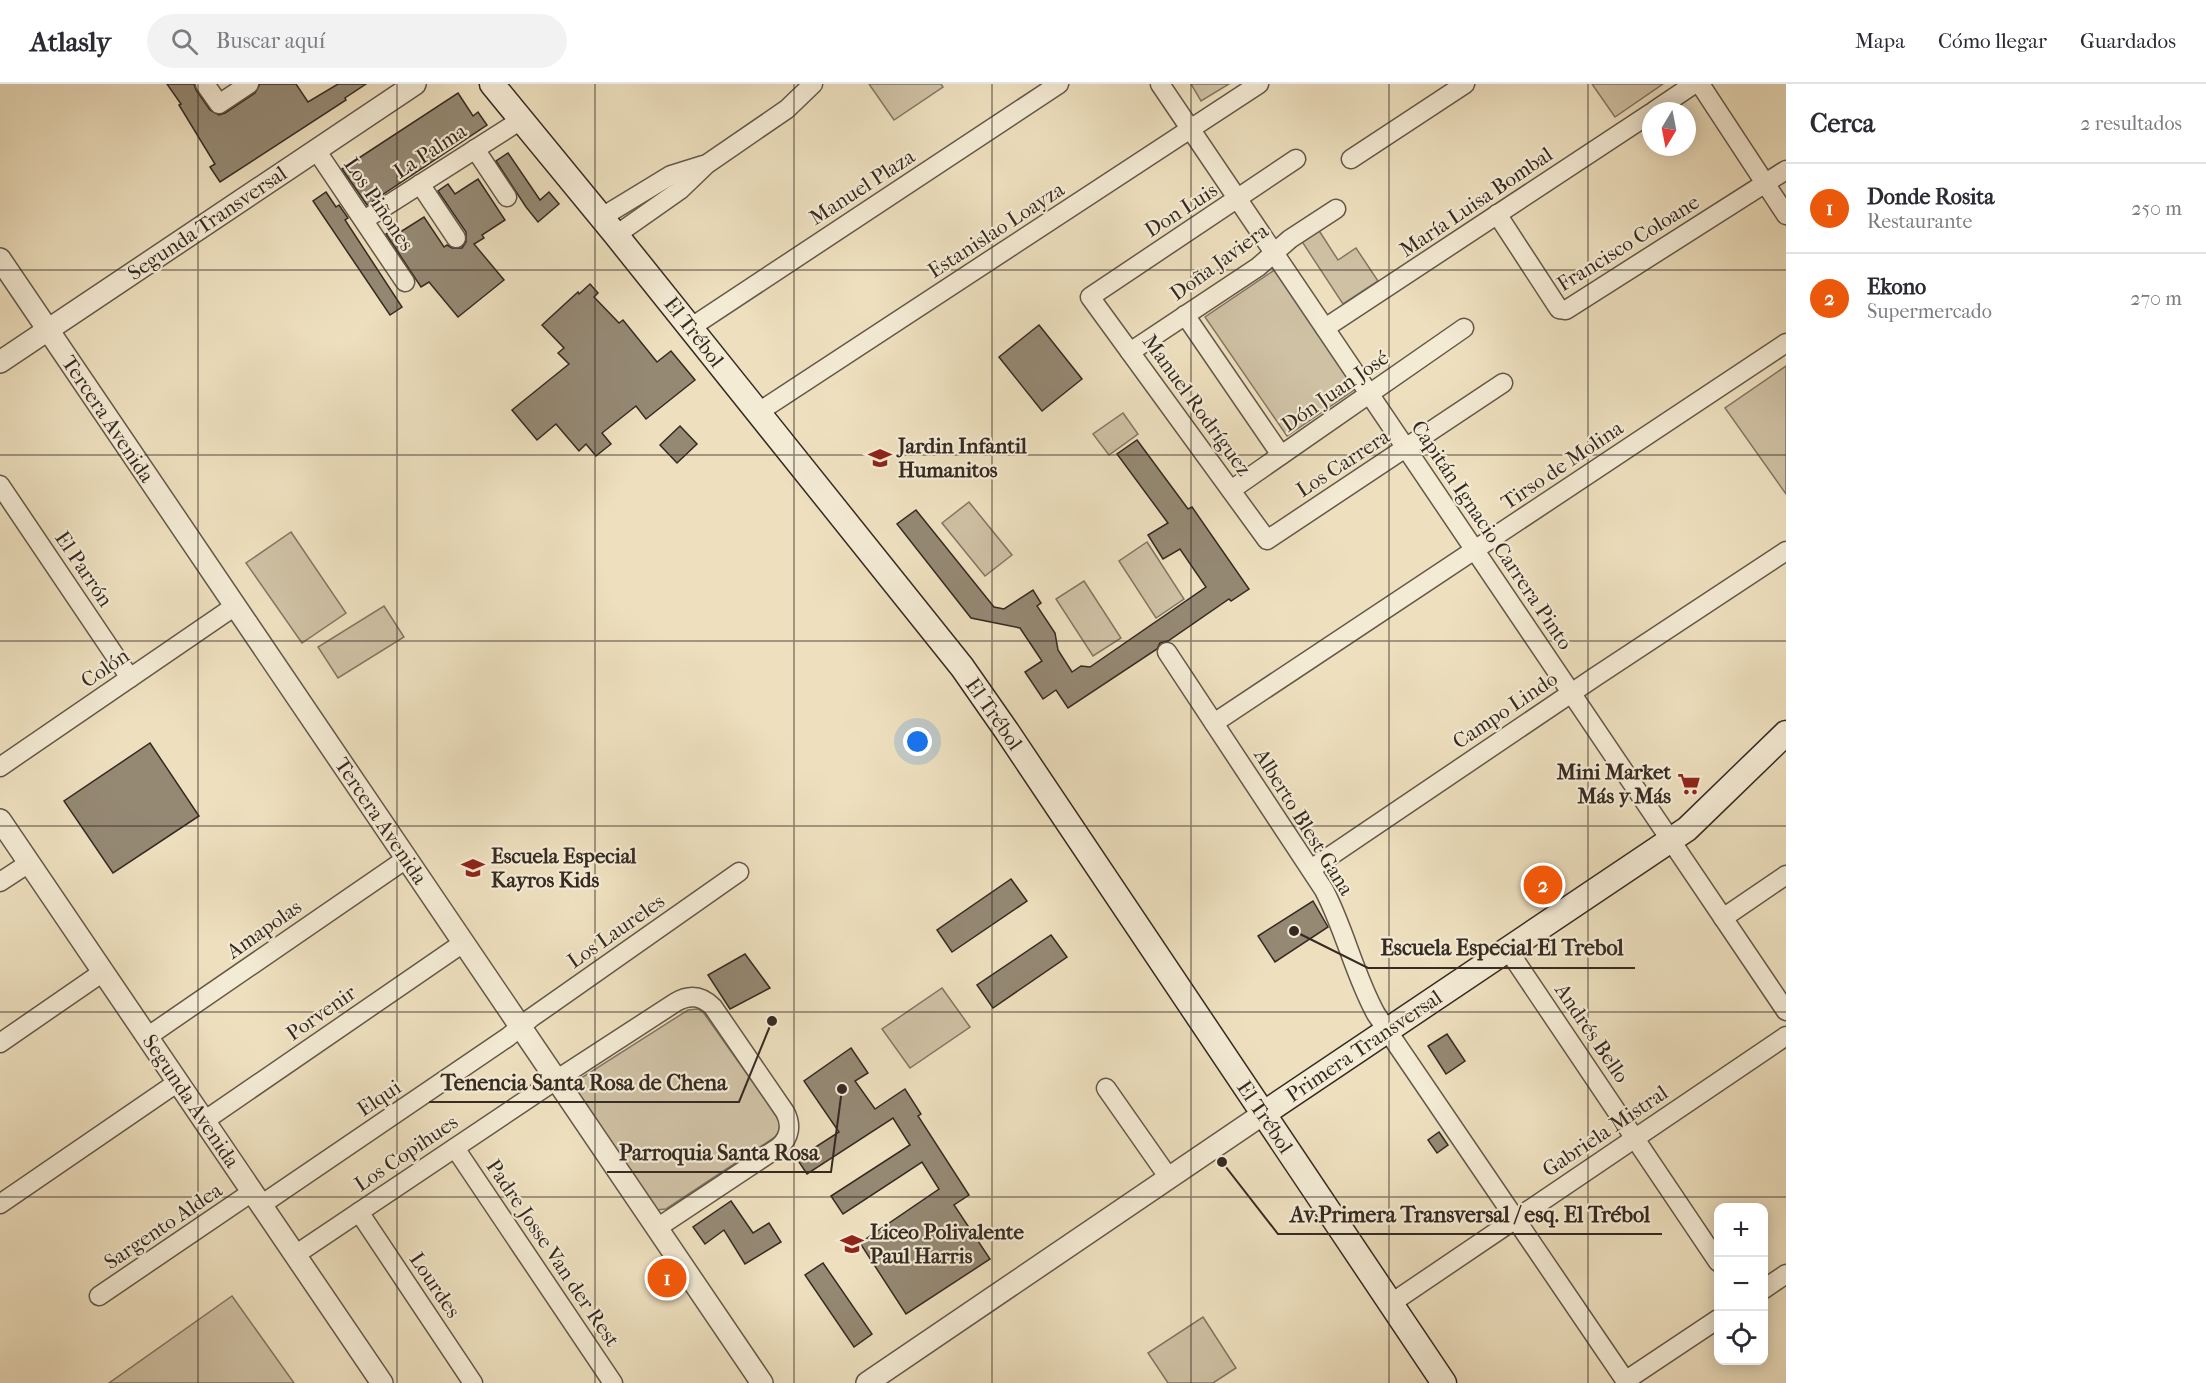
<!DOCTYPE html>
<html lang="es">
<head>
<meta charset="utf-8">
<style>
	body { margin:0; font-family:"IM FELL French Canon",serif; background:#f2f2f3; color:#2b2b33 }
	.controls { position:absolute; right:18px; bottom:18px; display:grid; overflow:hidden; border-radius:12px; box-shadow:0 3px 15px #0003 }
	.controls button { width:54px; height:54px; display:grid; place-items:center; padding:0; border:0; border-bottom:2px solid #e1e1e2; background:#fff; color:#2b2b33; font:30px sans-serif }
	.compass { position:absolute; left:1642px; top:18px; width:54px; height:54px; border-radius:50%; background:#fff; box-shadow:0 3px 15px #0003; rotate:190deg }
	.you { position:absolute; left:918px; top:658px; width:21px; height:21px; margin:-15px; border:4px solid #fff; border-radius:50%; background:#1a73e8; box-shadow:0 0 0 9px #1a73e833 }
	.badge { display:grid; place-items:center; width:39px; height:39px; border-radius:50%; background:#ea580c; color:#fff; font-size:20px; font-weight:700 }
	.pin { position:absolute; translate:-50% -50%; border:3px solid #fff; box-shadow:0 2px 6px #0006 }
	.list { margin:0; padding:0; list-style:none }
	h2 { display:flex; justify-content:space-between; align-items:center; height:78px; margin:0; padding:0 24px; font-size:26px }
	h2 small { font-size:20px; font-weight:400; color:#7c7c81 }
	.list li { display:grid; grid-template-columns:39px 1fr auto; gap:18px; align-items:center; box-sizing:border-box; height:90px; padding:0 24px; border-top:2px solid #e1e1e2 }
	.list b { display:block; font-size:22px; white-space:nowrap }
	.list p { margin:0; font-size:20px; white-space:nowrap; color:#7c7c81 }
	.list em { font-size:20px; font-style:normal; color:#7c7c81 }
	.icon { flex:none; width:33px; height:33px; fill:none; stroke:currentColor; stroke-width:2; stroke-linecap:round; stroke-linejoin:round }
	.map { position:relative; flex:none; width:1786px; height:1299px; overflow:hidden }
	header { display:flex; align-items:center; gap:36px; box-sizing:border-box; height:84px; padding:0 30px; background:#fff; border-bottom:2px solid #e1e1e2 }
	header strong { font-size:28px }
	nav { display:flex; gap:33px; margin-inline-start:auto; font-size:21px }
	.search { width:420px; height:54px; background:#f2f2f3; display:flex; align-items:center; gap:15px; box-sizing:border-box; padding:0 21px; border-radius:33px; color:#7c7c81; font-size:22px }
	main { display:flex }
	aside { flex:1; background:#fff }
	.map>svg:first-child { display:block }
	.green { fill:#cfc1a4; stroke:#827663; stroke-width:1.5 }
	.building { fill:#958974; stroke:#352a22; stroke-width:1.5 }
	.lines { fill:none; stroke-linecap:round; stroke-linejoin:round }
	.minor-casing { stroke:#635849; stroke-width:21 }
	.tertiary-casing { stroke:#635849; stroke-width:24 }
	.secondary-casing { stroke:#352a22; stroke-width:27 }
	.minor { stroke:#f4ebd5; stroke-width:18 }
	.tertiary { stroke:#f4ebd5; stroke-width:21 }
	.secondary { stroke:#f4ebd5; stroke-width:24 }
	.grid { fill:none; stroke:#352a22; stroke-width:1.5; stroke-opacity:0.55 }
	.labels { text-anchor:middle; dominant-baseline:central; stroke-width:4.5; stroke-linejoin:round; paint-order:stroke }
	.street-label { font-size:21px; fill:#352a22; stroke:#f4ebd5 }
	.poi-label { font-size:21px; font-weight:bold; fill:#352a22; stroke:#f4ebd5; text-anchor:start }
	.leader { fill:none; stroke:#352a22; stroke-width:2 }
	.callout-dot { fill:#352a22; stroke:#f4ebd5; stroke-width:2 }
	.callout-label { font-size:22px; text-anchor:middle; font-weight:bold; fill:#352a22; stroke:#f4ebd5; stroke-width:4.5; stroke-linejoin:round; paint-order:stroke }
</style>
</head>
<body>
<header>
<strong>Atlasly</strong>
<div class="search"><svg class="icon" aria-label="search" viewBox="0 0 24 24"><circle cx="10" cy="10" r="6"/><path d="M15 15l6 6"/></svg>Buscar aquí</div>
<nav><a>Mapa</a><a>Cómo llegar</a><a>Guardados</a></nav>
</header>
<main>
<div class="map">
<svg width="1786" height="1299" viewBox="0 0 1786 1299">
	<rect width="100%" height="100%" fill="#eee0bf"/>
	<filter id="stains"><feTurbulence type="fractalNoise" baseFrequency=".00333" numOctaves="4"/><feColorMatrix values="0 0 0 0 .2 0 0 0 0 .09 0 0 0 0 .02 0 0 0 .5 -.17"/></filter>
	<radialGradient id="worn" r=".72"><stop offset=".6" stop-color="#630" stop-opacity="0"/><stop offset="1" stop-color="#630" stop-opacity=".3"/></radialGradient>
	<g class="green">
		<polygon points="869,0 941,0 943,3 894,36"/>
		<polygon points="1191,0 1229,0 1201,17"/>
		<polygon points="1592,0 1663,0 1615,33"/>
		<polygon points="1318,145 1338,176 1356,164 1378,197 1343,220 1301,156"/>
		<polygon points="1276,185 1357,304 1287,352 1205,233"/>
		<polygon points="1786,282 1786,410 1725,324"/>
		<polygon points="1123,329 1138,350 1109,371 1093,350"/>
		<polygon points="969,418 1012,471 985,492 942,439"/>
		<polygon points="291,448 346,529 302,559 246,479"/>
		<polygon points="1147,458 1184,515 1156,534 1119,477"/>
		<polygon points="1084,497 1121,554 1093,572 1056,515"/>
		<polygon points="384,522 404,553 338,594 318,563"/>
		<polygon points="942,904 970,943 910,984 882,945"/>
		<polygon points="698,925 703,928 779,1035 782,1045 778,1051 666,1125 656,1126 576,1011 575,1002 578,996 688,926"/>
		<polygon points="232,1212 294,1299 109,1299"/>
		<polygon points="1203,1233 1236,1284 1213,1299 1168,1299 1148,1269"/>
	</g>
	<g class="building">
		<polygon points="167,0 194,0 196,6 210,26 219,31 225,29 255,9 260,0 296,0 308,18 338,0 366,0 345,14 346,16 220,98 210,83 215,80 179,21 181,20"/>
		<polygon points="458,9 473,32 478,28 487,41 367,121 342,85"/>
		<polygon points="508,69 540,116 549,108 559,120 538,138 526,123 496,77"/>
		<polygon points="478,95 505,136 482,151 484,154 474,160 504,196 458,233 429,198 421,203 386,150 398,143 402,147 424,133 444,163 447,161 452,164 462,164 466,158 466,148 438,107 448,100 455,110"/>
		<polygon points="326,108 336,123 339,121 348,134 345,136 402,223 390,231 313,117"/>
		<polygon points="590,200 598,209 594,213 619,239 623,236 657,278 671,267 695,296 646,335 636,322 602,349 611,360 596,372 586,360 579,367 556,340 537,356 512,326 569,280 558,269 564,264 542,241 578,208 579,210"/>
		<polygon points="1039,241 1082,295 1042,327 999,273"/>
		<polygon points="680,342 697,360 677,379 660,361"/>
		<polygon points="1137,356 1188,425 1192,423 1249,505 1231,517 1229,515 1168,557 1160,559 1157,565 1068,624 1056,606 1043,615 1025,588 1042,577 1020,544 971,534 897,440 916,426 994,523 1004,525 1033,506 1041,519 1037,522 1055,549 1058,566 1072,588 1081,582 1090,583 1206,503 1180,465 1163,475 1148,451 1168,439 1117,370"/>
		<polygon points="150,659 199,732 113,789 64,717"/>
		<polygon points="1011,795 1027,817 952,868 937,846"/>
		<polygon points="1313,817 1328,843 1275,878 1258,852"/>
		<polygon points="1051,851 1067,873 993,924 977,901"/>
		<polygon points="745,870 770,904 730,925 708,891"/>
		<polygon points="1447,950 1465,977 1446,990 1428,962"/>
		<polygon points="851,964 868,989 855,997 875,1025 905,1005 921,1030 918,1032 969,1111 954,1121 990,1175 906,1230 860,1159 939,1105 922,1078 843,1130 831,1112 910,1061 893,1034 807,1090 797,1075 839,1048 804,997"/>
		<polygon points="1439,1048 1448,1061 1437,1069 1428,1056"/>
		<polygon points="731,1117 753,1149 769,1139 781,1158 745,1180 724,1146 705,1160 693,1143"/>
		<polygon points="823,1179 872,1250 854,1263 805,1191"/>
	</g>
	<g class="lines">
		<g class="minor-casing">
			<g id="minor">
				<polyline points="205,0 219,20 249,0"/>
				<polyline points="1160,0 1786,927"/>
				<polyline points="1700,0 1786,131"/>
				<polyline points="1654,27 1694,0"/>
				<polyline points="475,65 507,113"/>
				<polyline points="316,66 405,198"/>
				<polyline points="1296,75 1090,213 1267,456 1503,299"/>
				<polyline points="1351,75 1465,0"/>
				<polyline points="420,100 456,154"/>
				<polyline points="1497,130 1557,222 1559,225 1566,226 1786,86"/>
				<polyline points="602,133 671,91 703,81"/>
				<polyline points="364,136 521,36"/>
				<polyline points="616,151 680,106 707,80 787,25 813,0"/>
				<polyline points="1185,231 1281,371"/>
				<polyline points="690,244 1059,0"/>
				<polyline points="1325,244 1651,29"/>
				<polyline points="1130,268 1258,183 1290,155 1336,125"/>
				<polyline points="757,329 1259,0"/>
				<polyline points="0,401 130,594"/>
				<polyline points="1231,406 1464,244"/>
				<path d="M1167 568 1324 806C1345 846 1354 890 1376 930L1627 1299"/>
				<polyline points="1214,639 1786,259"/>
				<polyline points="0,683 235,522"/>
				<polyline points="1311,785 1595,593 1786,467"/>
				<polyline points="0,798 29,779"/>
				<polyline points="1723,834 1786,791"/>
				<polyline points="1508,866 1718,1178"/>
				<polyline points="147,953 406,775"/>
				<polyline points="0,959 103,888"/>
				<polyline points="1106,1004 1169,1094"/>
				<polyline points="204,1037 463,859"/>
				<polyline points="455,1064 613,1299"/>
				<polyline points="0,1120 178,998"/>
				<polyline points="261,1121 508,953 531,934 739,788"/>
				<polyline points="359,1128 473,1299"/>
				<path d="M295 1171 556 996 676 918C690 910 702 912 713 923L785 1028C792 1041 790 1053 779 1063L657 1144"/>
				<polyline points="1764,1205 1786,1190"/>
				<polyline points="99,1212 252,1108"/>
				<polyline points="1390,1220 1786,952"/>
				<polyline points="1625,1297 1718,1235"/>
			</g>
		</g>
		<g class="tertiary-casing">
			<g id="tertiary">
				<polyline points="0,175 762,1299"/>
				<polyline points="0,278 415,0"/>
				<polyline points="0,736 382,1299"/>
				<polyline points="867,1299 1263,1030"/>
			</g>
		</g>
		<g class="secondary-casing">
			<g id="secondary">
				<polyline points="492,0 616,151 962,583 1006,646 1444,1299"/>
				<polyline points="1263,1030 1687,745 1786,649"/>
			</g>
		</g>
		<use href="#minor" class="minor"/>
		<use href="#tertiary" class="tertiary"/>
		<use href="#secondary" class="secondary"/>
	</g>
	<path class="grid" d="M198 0V1299M397 0V1299M595 0V1299M794 0V1299M992 0V1299M1191 0V1299M1389 0V1299M1588 0V1299M0 186H1786M0 371H1786M0 557H1786M0 742H1786M0 928H1786M0 1113H1786"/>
	<defs>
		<g id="school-bare" transform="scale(1.8)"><path d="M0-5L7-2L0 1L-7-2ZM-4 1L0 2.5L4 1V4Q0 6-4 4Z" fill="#8f2418" stroke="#f4ebd5" stroke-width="2.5" paint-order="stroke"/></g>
		<g id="supermarket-bare" transform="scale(1.8)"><path d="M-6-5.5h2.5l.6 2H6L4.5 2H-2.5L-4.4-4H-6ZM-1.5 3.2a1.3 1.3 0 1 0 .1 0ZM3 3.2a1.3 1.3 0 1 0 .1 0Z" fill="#8f2418" stroke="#f4ebd5" stroke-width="2.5" paint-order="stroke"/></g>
	</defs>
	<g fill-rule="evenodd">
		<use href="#school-bare" x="880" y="374"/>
		<use href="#supermarket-bare" x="1689" y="700"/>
		<use href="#school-bare" x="473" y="784"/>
		<use href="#school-bare" x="852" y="1160"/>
	</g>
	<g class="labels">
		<g class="street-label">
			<text transform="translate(430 67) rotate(-33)">La Palma</text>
			<text transform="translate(862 103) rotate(-33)">Manuel Plaza</text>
			<text transform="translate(1476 118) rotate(-34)">María Luisa Bombal</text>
			<text transform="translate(379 120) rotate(56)">Los Piñones</text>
			<text transform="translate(1181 126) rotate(-33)">Don Luis</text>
			<text transform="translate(207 139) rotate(-34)">Segunda Transversal</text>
			<text transform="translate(996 146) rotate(-33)">Estanislao Loayza</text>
			<text transform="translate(1628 159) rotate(-32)">Francisco Coloane</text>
			<text transform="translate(1219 178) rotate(-36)">Doña Javiera</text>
			<text transform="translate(694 248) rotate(52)">El Trébol</text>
			<text transform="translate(1335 307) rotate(-35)">Dón Juan José</text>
			<text transform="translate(1197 321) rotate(54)">Manuel Rodríguez</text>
			<text transform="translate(108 335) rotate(56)">Tercera Avenida</text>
			<text transform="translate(1343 379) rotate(-33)">Los Carrera</text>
			<text transform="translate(1562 381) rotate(-34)">Tirso de Molina</text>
			<text transform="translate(1492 451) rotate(56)">Capitán Ignacio Carrera Pinto</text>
			<text transform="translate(84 485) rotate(56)">El Parrón</text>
			<text transform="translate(105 584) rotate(-34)">Colón</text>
			<text transform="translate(1505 626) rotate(-34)">Campo Lindo</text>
			<text transform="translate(994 630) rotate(55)">El Trébol</text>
			<text transform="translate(381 737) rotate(56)">Tercera Avenida</text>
			<text transform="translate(1304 738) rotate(58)">Alberto Blest Gana</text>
			<text transform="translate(264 845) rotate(-35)">Amapolas</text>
			<text transform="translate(616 847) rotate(-35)">Los Laureles</text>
			<text transform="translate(321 929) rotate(-35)">Porvenir</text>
			<text transform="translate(1592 949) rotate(56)">Andrés Bello</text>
			<text transform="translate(1364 962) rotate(-34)">Primera Transversal</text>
			<text transform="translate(379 1014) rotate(-34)">Elqui</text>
			<text transform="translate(191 1017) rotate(56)">Segunda Avenida</text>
			<text transform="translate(1265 1033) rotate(56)">El Trébol</text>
			<text transform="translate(1605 1047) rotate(-34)">Gabriela Mistral</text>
			<text transform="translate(406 1069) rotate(-34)">Los Copihues</text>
			<text transform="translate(163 1142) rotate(-34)">Sargento Aldea</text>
			<text transform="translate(553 1169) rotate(56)">Padre Josse Van der Rest</text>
			<text transform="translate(435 1201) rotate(56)">Lourdes</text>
		</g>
		<g class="poi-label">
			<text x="898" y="362">Jardin Infantil<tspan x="898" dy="24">Humanitos</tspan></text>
			<text x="1671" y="688" text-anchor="end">Mini Market<tspan x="1671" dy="24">Más y Más</tspan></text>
			<text x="491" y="772">Escuela Especial<tspan x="491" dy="24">Kayros Kids</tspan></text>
			<text x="870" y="1148">Liceo Polivalente<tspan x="870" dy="24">Paul Harris</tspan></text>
		</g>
	</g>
	<path class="leader" d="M1294 847L1368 884H1635M772 937L739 1018H429M842 1005L831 1088H607M1222 1078L1278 1150H1662"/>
	<g class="callout-dot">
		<circle cx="1294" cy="847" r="6"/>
		<circle cx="772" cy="937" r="6"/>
		<circle cx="842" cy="1005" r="6"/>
		<circle cx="1222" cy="1078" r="6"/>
	</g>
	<g class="callout-label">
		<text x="1502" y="871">Escuela Especial El Trebol</text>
		<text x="584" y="1006">Tenencia Santa Rosa de Chena</text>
		<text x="719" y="1076">Parroquia Santa Rosa</text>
		<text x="1470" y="1138">Av.Primera Transversal / esq. El Trébol</text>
	</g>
	<rect width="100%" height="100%" filter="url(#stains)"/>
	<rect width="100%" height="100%" fill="url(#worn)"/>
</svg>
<div class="controls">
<button>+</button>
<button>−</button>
<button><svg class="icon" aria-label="locate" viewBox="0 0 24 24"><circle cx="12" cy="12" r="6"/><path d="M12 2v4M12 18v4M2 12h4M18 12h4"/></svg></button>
</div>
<svg class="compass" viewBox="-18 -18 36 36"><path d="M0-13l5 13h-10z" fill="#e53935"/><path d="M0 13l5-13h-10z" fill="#7c7c81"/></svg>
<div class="you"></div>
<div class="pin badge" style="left:667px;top:1194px">1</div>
<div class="pin badge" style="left:1543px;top:801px">2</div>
</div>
<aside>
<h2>Cerca<small>2 resultados</small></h2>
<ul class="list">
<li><span class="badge">1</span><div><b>Donde Rosita</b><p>Restaurante</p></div><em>250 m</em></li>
<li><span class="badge">2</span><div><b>Ekono</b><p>Supermercado</p></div><em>270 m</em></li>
</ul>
</aside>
</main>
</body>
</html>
